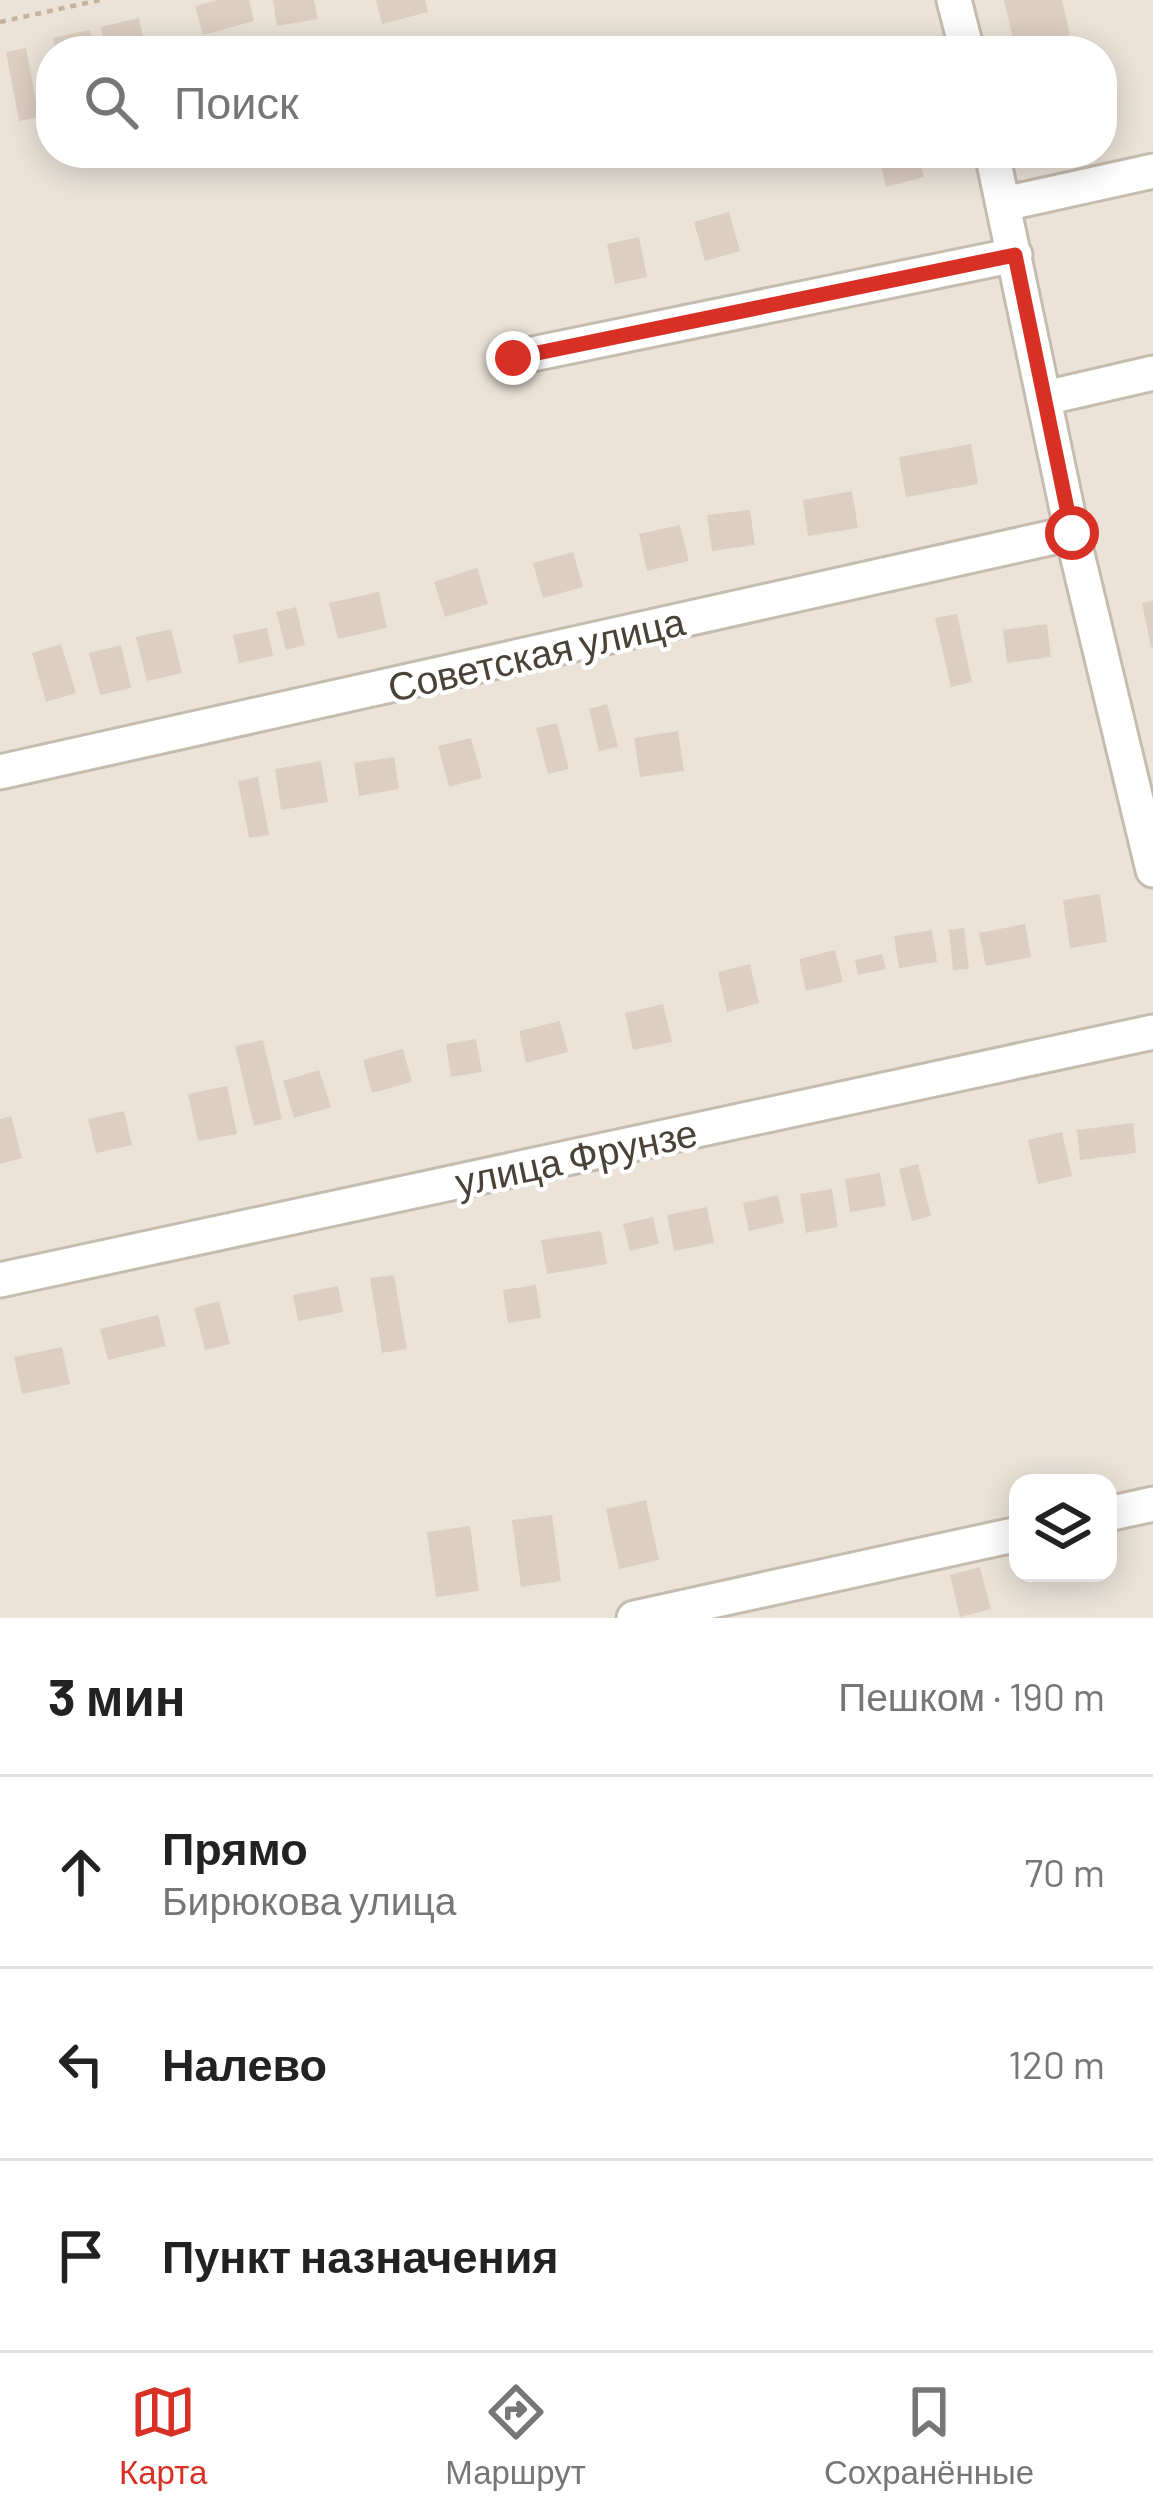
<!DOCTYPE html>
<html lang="ru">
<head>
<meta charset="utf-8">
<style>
	body { margin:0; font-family:Barlow,sans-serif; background:#f2f2f2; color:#222 }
	.controls { position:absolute; right:36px; bottom:36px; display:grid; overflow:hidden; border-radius:24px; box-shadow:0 6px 30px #0003 }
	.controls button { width:108px; height:108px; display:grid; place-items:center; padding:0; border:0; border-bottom:3px solid #e0e0e0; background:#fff; color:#222; font:60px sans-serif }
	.stop { position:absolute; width:36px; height:36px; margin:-27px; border:9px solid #d93025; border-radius:50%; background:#fff }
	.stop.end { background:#d93025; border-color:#fff; box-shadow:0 3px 12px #0008 }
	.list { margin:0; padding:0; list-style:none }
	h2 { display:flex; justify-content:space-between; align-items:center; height:156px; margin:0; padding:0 48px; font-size:51px }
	h2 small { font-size:39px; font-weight:400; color:#767676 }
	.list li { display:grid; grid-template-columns:78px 1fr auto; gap:36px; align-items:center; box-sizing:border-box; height:192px; padding:0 48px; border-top:3px solid #e0e0e0 }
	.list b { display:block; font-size:45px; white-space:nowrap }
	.list p { margin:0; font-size:39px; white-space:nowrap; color:#767676 }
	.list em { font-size:39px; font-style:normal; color:#767676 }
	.icon { flex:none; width:66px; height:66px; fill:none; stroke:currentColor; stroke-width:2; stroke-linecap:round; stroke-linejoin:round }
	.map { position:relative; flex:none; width:1153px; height:1618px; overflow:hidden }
	.search { position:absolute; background:#fff; box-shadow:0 6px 30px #0003; left:36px; right:36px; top:36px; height:132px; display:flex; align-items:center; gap:30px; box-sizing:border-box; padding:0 42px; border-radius:48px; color:#767676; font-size:45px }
	.sheet { height:732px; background:#fff }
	nav { display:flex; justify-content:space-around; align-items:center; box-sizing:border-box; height:168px; border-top:3px solid #e0e0e0; background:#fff; font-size:33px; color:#767676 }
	nav a { display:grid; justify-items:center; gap:6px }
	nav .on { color:#d93025 }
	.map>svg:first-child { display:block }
	.residential { fill:#ebe3d8; fill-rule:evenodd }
	.building { fill:#dccfc2 }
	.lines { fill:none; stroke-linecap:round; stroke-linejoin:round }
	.minor-casing { stroke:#c6bbaf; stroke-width:39 }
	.path { stroke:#c6b39c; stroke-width:4.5; stroke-dasharray:6 6; stroke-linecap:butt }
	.minor { stroke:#fff; stroke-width:33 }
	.route { stroke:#d93025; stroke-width:15 }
	.labels { text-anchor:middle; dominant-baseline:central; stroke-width:9; stroke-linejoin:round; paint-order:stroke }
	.street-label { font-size:39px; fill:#4b4237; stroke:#fff }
</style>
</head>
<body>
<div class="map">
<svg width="1153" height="1618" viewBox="0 0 1153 1618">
	<rect width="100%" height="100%" fill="#f6f2eb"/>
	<path class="residential" d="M0 0H1153V1618H0ZM51 51H1102V153H51ZM1018 1483H1108V1573H1018Z"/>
	<g class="building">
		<polygon points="218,0 249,0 254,21 203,35 195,6"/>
		<polygon points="273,0 314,0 318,19 277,26"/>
		<polygon points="376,0 425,0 428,12 382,24"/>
		<polygon points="1004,0 1062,0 1070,35 1015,48"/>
		<polygon points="139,18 146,51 106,51 101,27"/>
		<polygon points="90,30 95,51 56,51 53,38"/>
		<polygon points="26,48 39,117 19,121 6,52"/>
		<polygon points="878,153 917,153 924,177 886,187"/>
		<polygon points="729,212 740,251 705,261 694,222"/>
		<polygon points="639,237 647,277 615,284 607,244"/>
		<polygon points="971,444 978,484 906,497 899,457"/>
		<polygon points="852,491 858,528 808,536 803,500"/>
		<polygon points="750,510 755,545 712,551 707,515"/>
		<polygon points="680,525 689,561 647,571 639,534"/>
		<polygon points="573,552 583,587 543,598 533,563"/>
		<polygon points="477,568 488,604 445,617 434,582"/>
		<polygon points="379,592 387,628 338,639 329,603"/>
		<polygon points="1153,601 1153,647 1151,647 1142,603"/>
		<polygon points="296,607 305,645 286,650 276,612"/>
		<polygon points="957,614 972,682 951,687 935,618"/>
		<polygon points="1047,624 1051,657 1007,663 1003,630"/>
		<polygon points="267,628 273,656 239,663 233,635"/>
		<polygon points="171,629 182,673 147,681 136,637"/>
		<polygon points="61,644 76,693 46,702 32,653"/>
		<polygon points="121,645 131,688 100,695 89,653"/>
		<polygon points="607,704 618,747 599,751 589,709"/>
		<polygon points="557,723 569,769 548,774 536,728"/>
		<polygon points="678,731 684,771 640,777 634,738"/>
		<polygon points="471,738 482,778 449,787 438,746"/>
		<polygon points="394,757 399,789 359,796 354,763"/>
		<polygon points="321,761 328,802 281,810 275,769"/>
		<polygon points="258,777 269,835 249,838 238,781"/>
		<polygon points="1100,894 1107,942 1070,948 1063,900"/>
		<polygon points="1025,924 1031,957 986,966 979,933"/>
		<polygon points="964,928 969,969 953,970 949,930"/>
		<polygon points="932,930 937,962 899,968 894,936"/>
		<polygon points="835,950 843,982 806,991 799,959"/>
		<polygon points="882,954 886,969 858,975 855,960"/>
		<polygon points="750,964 759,1003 727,1012 718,972"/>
		<polygon points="663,1004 672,1042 633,1050 625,1013"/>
		<polygon points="560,1021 568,1052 526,1063 519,1031"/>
		<polygon points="476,1039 482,1072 451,1077 446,1044"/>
		<polygon points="263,1040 282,1119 254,1126 235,1046"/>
		<polygon points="403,1049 412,1082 372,1093 363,1060"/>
		<polygon points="319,1070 331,1107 294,1118 283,1081"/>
		<polygon points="227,1086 237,1134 198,1141 188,1094"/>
		<polygon points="124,1111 132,1145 96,1153 88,1119"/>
		<polygon points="11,1116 22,1158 0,1164 0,1119"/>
		<polygon points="1133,1123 1136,1153 1080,1160 1077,1130"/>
		<polygon points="1062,1132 1072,1176 1038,1184 1028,1140"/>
		<polygon points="918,1164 931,1216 912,1221 899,1169"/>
		<polygon points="880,1173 886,1206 850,1212 845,1179"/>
		<polygon points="832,1189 838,1227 806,1233 800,1194"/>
		<polygon points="778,1195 784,1223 749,1231 743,1203"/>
		<polygon points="707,1207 714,1243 674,1251 667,1215"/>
		<polygon points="653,1217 659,1244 630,1251 623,1224"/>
		<polygon points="601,1231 607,1264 547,1274 541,1240"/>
		<polygon points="394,1275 407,1349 382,1353 370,1278"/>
		<polygon points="536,1285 541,1318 508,1323 503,1290"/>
		<polygon points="338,1286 343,1312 298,1321 293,1295"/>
		<polygon points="219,1301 230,1344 205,1350 194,1308"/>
		<polygon points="158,1315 166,1346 108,1360 100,1329"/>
		<polygon points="62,1347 70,1384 22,1394 14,1357"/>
		<polygon points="646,1500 659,1560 619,1569 606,1509"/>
		<polygon points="552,1515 561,1581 521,1587 512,1520"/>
		<polygon points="470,1526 479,1591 436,1597 427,1532"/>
		<polygon points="980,1567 991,1609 960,1617 950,1575"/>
	</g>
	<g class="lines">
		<g class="minor-casing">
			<g id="minor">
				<polyline points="954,0 967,51"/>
				<polyline points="992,153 1072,533 1153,870"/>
				<polyline points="1004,204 1153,171"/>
				<polyline points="513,358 1015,255"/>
				<polyline points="1045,398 1153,373"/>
				<polyline points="0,772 1072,533"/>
				<polyline points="0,1280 1153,1032"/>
				<polyline points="1108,1514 1153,1504"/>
				<polyline points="634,1618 1018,1534"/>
			</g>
		</g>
		<polyline class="path" points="0,22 100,0"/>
		<use href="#minor" class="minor"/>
	</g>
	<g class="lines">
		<polyline class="route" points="513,358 1015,255 1072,533"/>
	</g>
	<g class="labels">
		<g class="street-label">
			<text transform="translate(536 653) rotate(-13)">Советская улица</text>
			<text transform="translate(576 1156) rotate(-12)">улица Фрунзе</text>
		</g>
	</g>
</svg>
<div class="controls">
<button><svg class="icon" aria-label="layers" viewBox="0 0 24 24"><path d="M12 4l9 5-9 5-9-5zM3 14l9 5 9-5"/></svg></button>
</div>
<div class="stop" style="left:1072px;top:533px"></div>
<div class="stop end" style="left:513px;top:358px"></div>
<div class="search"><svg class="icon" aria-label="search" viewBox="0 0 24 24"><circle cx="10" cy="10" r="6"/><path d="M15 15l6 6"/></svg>Поиск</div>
</div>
<section class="sheet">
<h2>3 мин<small>Пешком · 190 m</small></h2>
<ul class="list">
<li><svg class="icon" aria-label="ahead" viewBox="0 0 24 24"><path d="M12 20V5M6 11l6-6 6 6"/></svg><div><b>Прямо</b><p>Бирюкова улица</p></div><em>70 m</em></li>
<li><svg class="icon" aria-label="left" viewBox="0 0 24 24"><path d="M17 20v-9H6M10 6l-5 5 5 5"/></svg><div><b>Налево</b></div><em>120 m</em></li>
<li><svg class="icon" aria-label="arrive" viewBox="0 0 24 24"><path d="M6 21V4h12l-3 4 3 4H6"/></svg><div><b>Пункт назначения</b></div></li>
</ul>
</section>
<nav>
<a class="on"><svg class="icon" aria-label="map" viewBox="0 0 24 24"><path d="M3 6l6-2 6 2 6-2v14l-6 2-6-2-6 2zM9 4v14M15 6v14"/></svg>Карта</a>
<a><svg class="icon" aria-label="directions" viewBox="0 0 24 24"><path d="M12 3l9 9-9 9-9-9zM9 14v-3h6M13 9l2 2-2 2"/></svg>Маршрут</a>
<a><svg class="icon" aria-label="saved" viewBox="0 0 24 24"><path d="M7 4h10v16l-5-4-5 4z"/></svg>Сохранённые</a>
</nav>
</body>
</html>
